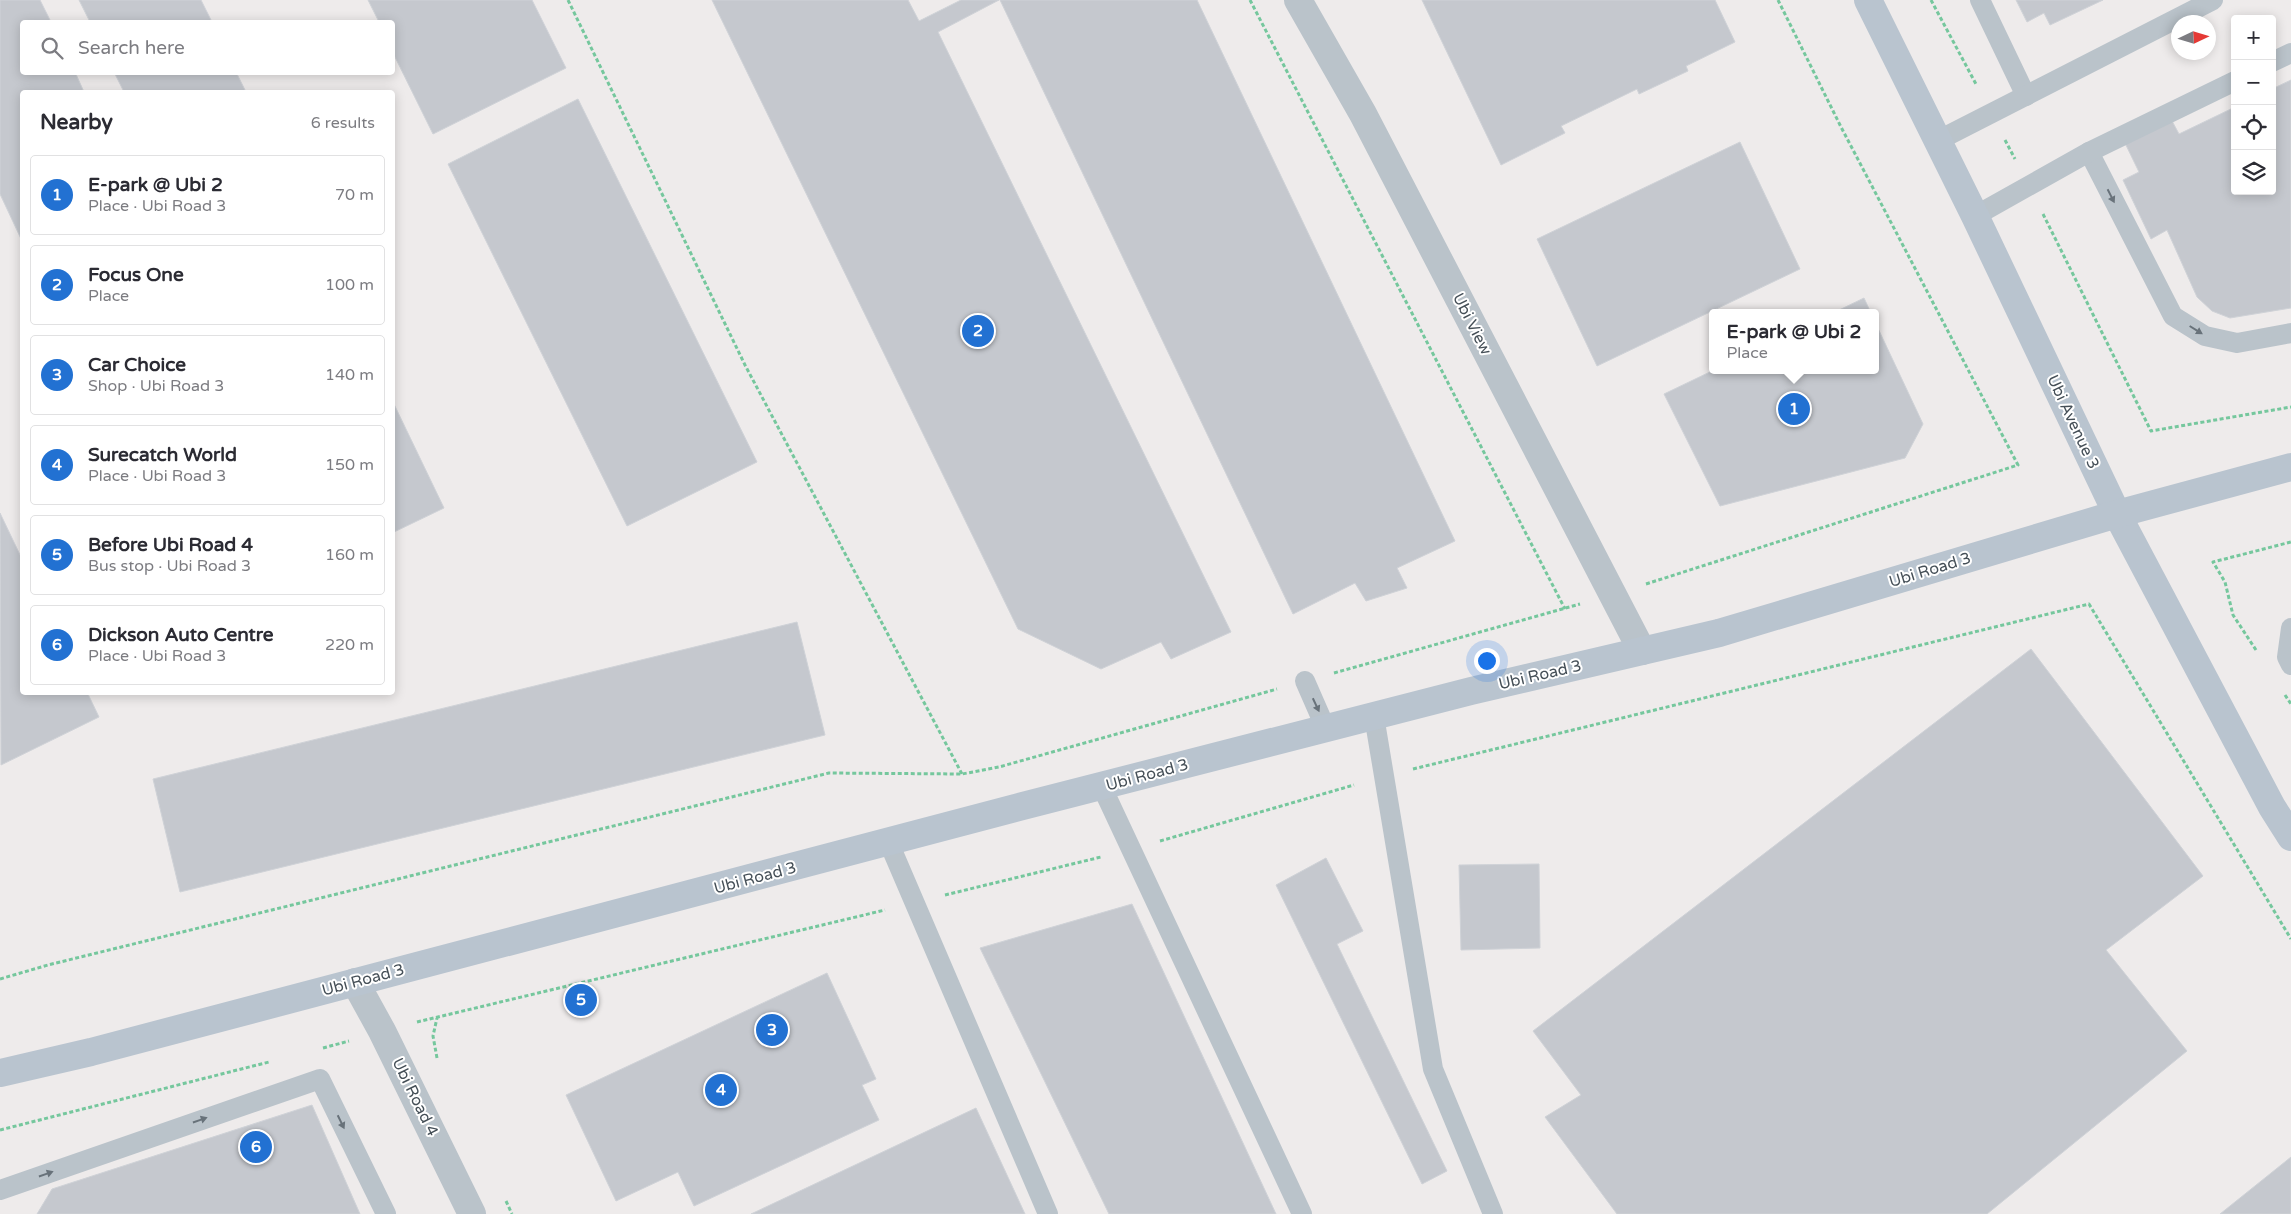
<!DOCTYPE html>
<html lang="en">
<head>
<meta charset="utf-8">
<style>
	body { margin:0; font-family:"Varela Round",sans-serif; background:#f2f2f3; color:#2b2b33 }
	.controls { position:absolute; right:15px; top:15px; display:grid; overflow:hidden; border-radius:5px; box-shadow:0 2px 12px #0003 }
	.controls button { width:45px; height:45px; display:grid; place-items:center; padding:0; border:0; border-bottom:1px solid #e1e1e2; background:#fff; color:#2b2b33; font:25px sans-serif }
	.compass { position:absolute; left:2171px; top:15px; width:45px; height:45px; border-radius:50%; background:#fff; box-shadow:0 2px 12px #0003; rotate:86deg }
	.you { position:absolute; left:1486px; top:660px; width:18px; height:18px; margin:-12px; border:4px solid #fff; border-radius:50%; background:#1a73e8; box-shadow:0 0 0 8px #1a73e833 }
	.badge { display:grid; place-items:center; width:32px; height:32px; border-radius:50%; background:#2271d2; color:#fff; font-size:16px; font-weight:700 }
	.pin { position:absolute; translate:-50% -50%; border:2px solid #fff; box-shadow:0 1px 5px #0006 }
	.popup { position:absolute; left:1709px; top:309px; width:170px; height:65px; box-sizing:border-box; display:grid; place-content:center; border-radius:5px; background:#fff; filter:drop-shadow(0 1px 4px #0005); font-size:16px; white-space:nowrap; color:#7c7c81 }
	.popup b { font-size:19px; color:#2b2b33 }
	.popup::after { content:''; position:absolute; left:50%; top:100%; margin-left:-10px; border:10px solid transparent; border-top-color:#fff }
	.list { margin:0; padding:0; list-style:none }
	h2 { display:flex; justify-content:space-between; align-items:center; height:65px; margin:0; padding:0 20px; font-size:21px }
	h2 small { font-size:16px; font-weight:400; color:#7c7c81 }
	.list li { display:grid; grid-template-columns:32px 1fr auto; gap:15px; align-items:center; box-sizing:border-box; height:80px; margin:0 10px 10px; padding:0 10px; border:1px solid #e1e1e2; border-radius:5px }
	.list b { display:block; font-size:19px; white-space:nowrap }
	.list p { margin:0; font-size:16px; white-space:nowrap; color:#7c7c81 }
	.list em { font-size:16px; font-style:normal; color:#7c7c81 }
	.icon { flex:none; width:28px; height:28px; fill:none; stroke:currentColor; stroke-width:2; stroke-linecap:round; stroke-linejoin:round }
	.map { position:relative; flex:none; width:2291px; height:1214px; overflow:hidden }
	.search { position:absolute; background:#fff; box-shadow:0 2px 12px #0003; left:20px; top:20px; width:375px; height:55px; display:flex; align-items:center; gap:12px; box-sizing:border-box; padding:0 18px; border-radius:5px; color:#7c7c81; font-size:19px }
	.panel { position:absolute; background:#fff; box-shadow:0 2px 12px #0003; left:20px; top:90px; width:375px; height:605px; border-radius:5px }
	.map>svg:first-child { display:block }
	.building { fill:#c5c8ce; stroke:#cfd2d7 }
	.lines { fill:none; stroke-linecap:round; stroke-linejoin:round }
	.path { stroke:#75c79d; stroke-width:3; stroke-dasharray:4 2.5; stroke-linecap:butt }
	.lane { stroke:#bac3ca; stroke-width:20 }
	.street { stroke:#bac3ca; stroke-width:28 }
	.secondary { stroke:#b9c4cf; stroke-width:28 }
	.oneway { fill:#68727a }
	.labels { text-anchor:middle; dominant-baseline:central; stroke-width:4; stroke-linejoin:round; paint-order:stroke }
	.street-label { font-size:16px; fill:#454f57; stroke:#fff }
</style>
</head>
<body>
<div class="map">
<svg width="2291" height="1214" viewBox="0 0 2291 1214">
	<rect width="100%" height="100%" fill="#eeebeb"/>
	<g class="building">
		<polygon points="0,0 40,0 51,22 22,22 22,72 75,72 84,92 22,92 22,241 0,194"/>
		<polygon points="79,0 201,0 212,22 90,22"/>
		<polygon points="368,0 532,0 566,68 433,134 392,51 392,22 379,22"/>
		<polygon points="712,0 908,0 919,21 961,0 999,0 938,32 1231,632 1171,659 1161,642 1101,669 1018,629"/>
		<polygon points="1000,0 1197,0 1455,541 1397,568 1407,588 1366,601 1355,583 1293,614"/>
		<polygon points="1422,0 1715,0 1735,42 1686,66 1688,71 1639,94 1637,89 1561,126 1565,133 1501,165"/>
		<polygon points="2016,0 2103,0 2050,25 2044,13 2027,22"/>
		<polygon points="114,72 236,72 246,92 124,92"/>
		<polygon points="2291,80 2291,308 2230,318 2212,311 2197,297 2167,230 2151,239 2123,180 2139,172 2123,139 2171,119 2179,134 2235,107 2235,191 2272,191 2272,89"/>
		<polygon points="578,99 757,462 627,526 448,164"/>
		<polygon points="1740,142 1800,269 1597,366 1537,239"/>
		<polygon points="1864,298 1871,313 1833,313"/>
		<polygon points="1875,322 1923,424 1905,458 1720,506 1664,394 1714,370 1875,370"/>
		<polygon points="392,400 444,508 392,533"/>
		<polygon points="0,513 22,559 22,692 87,692 99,717 1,765"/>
		<polygon points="797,622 825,735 180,892 153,779"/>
		<polygon points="2031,649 2203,876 2106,950 2187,1051 1987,1214 1617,1214 1545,1117 1581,1095 1533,1031"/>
		<polygon points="1326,858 1363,931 1337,944 1447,1171 1422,1184 1276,885"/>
		<polygon points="1539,864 1540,948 1461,950 1459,865"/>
		<polygon points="1132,904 1276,1214 1109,1214 980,948"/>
		<polygon points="827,973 876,1079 862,1085 879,1120 694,1206 678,1172 616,1201 566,1095"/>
		<polygon points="312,1105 360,1214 37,1214 52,1189"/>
		<polygon points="976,1108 1025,1214 751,1214"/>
		<polygon points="2291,1157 2291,1214 2220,1214"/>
	</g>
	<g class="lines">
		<g class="path">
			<polyline points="568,0 745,365 962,774"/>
			<polyline points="1250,0 1565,609"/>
			<polyline points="1931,0 1977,86"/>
			<polyline points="2005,140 2015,159"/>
			<polyline points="2043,214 2151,431 2291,407"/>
			<polyline points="1646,584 2018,465 1841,127 1778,0"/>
			<polyline points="2256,650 2233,615 2225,582 2213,562 2291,542"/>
			<polyline points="1334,673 1580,604"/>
			<polyline points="2285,695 2291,704"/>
			<polyline points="1413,769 2089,604 2291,939"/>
			<polyline points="1160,841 1354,785"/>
			<polyline points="945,895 1101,857"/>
			<polyline points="0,979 48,965 829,773 962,774 999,767 1277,689"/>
			<polyline points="417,1022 885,910"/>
			<polyline points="323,1048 349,1041"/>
			<polyline points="437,1058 433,1036 437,1018"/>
			<polyline points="0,1130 269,1062"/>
			<polyline points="506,1201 512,1214"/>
		</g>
		<g class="lane">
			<polyline points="1980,0 2026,96"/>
			<polyline points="2272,62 2291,53"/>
			<polyline points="1937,141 2213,0"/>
			<polyline points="2089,152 2173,316 2205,336 2237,343 2291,333"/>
			<polyline points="1975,216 2089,152 2235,81"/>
			<polyline points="2291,628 2287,657 2291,665"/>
			<polyline points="1305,681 1326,729"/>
			<polyline points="1374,716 1433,1069 1493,1214"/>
			<polyline points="1102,787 1302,1214"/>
			<polyline points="889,843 1048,1214"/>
			<polyline points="0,1190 320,1079 386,1214"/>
		</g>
		<g class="street">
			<polyline points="1298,0 1363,114 1642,651"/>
			<polyline points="355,982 382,1031 472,1214"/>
		</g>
		<g class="secondary">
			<polyline points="1868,0 1975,216 2117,514 2272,807 2291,837"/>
			<polyline points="0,1073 91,1052 1019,807 1471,691 1719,633 2117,514 2291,467"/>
		</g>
	</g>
	<defs><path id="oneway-solid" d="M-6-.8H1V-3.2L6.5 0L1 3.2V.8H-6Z" transform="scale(1.25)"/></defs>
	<g class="oneway">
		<use href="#oneway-solid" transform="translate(2111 196) rotate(63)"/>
		<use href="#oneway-solid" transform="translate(2196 330) rotate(32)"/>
		<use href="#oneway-solid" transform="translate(1316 705) rotate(65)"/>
		<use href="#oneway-solid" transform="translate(200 1120) rotate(-19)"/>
		<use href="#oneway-solid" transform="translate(341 1122) rotate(64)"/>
		<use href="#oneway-solid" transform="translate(46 1174) rotate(-19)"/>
	</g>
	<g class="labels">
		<g class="street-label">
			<text transform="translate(1472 324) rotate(63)">Ubi View</text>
			<text transform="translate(2073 422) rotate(65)">Ubi Avenue 3</text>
			<text transform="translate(1930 570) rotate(-17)">Ubi Road 3</text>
			<text transform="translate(1540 675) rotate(-13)">Ubi Road 3</text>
			<text transform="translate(1147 775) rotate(-15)">Ubi Road 3</text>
			<text transform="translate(755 878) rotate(-15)">Ubi Road 3</text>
			<text transform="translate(363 980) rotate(-15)">Ubi Road 3</text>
			<text transform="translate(415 1097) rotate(64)">Ubi Road 4</text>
		</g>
	</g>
</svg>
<div class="controls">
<button>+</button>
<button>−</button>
<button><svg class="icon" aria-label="locate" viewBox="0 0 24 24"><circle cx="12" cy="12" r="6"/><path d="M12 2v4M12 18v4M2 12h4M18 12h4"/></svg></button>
<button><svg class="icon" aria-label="layers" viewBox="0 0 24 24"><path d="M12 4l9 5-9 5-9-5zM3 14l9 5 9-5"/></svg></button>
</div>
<svg class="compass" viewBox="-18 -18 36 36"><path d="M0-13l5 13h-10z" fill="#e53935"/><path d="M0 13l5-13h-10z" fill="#7c7c81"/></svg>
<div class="you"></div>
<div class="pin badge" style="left:1794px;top:409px">1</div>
<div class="popup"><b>E-park @ Ubi 2</b>Place</div>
<div class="pin badge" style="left:978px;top:331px">2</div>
<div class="pin badge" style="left:772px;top:1030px">3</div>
<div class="pin badge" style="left:721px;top:1090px">4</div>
<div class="pin badge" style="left:581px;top:1000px">5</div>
<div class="pin badge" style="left:256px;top:1147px">6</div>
<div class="search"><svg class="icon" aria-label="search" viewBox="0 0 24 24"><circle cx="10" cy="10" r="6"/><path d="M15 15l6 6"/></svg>Search here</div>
<section class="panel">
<h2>Nearby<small>6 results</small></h2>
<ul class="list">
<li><span class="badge">1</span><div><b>E-park @ Ubi 2</b><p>Place · Ubi Road 3</p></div><em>70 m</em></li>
<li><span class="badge">2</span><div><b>Focus One</b><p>Place</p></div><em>100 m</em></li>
<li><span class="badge">3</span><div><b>Car Choice</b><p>Shop · Ubi Road 3</p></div><em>140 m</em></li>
<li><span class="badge">4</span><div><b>Surecatch World</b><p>Place · Ubi Road 3</p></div><em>150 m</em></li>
<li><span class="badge">5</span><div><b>Before Ubi Road 4</b><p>Bus stop · Ubi Road 3</p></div><em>160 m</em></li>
<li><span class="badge">6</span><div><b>Dickson Auto Centre</b><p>Place · Ubi Road 3</p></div><em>220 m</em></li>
</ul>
</section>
</div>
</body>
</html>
